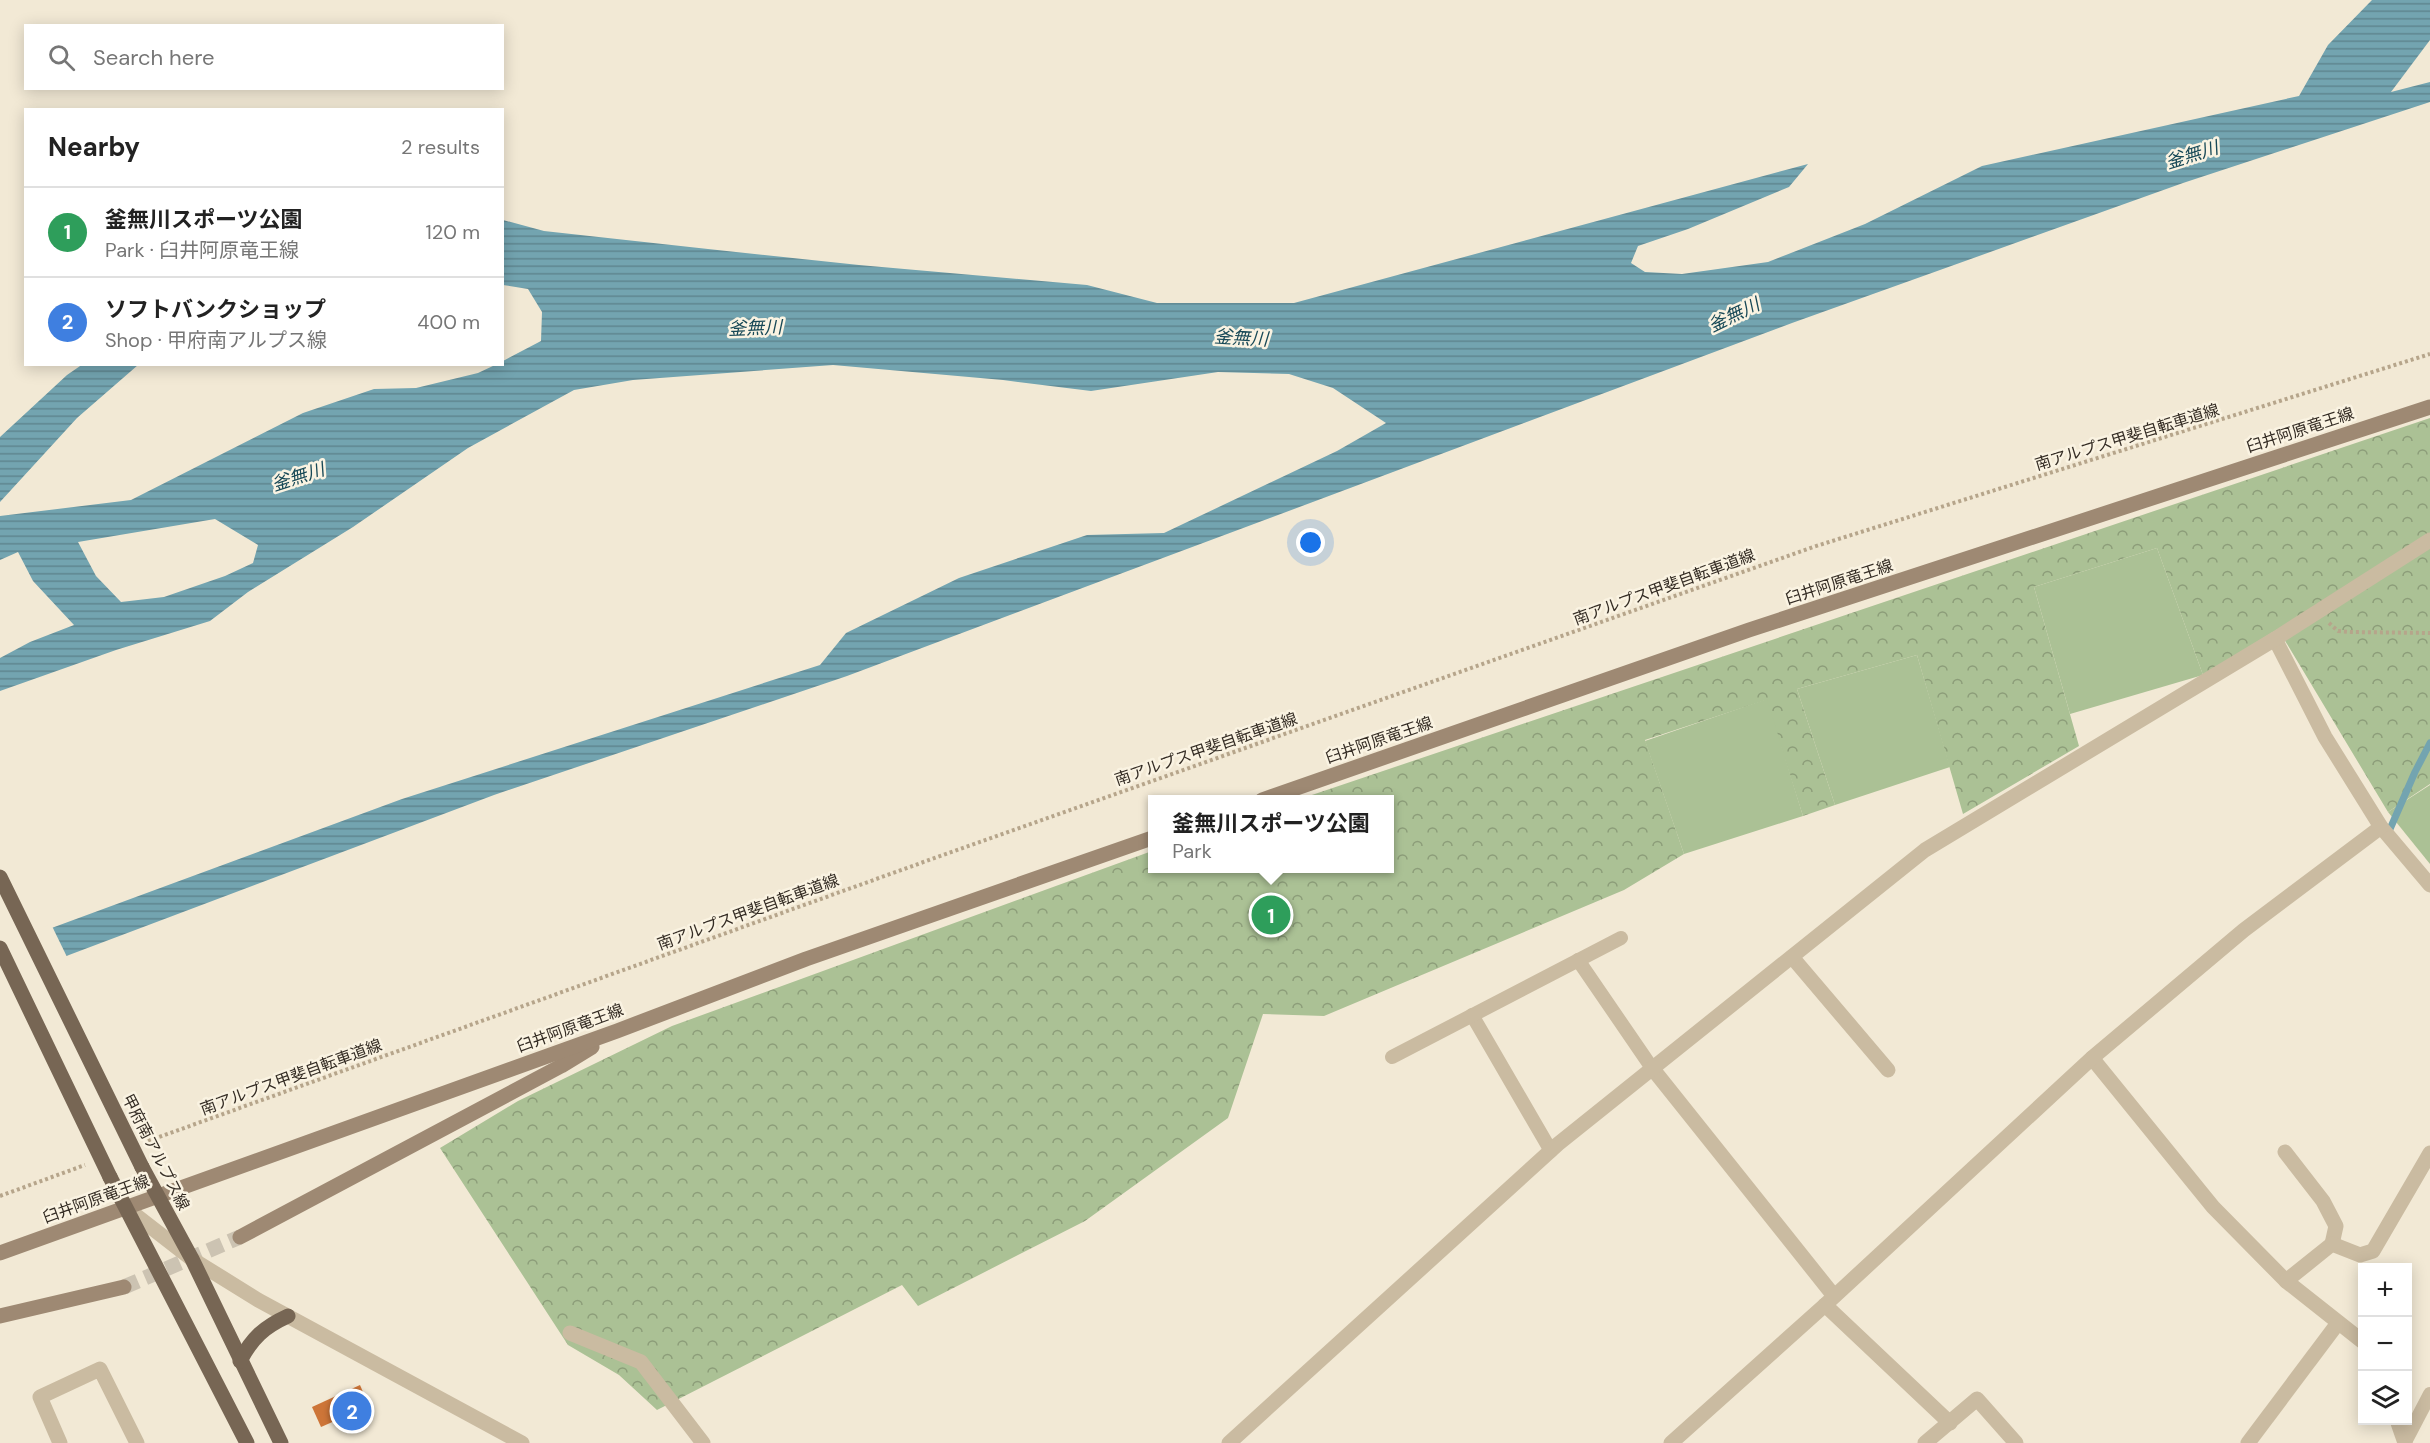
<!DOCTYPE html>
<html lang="en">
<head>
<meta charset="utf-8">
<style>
	body { margin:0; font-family:"DM Sans","Noto Sans JP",sans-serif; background:#f6f6f6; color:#222 }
	.controls { position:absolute; right:18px; bottom:18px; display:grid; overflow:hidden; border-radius:0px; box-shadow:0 3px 15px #0003 }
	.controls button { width:54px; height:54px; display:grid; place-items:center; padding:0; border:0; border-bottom:2px solid #e0e0e0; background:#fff; color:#222; font:30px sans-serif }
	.you { position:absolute; left:1311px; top:543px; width:21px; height:21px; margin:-15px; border:4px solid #fff; border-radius:50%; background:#1a73e8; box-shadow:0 0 0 9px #1a73e833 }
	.badge { display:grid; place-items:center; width:39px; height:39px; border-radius:50%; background:#184957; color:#fff; font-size:20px; font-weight:700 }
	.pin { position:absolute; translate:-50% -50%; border:3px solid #fff; box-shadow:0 2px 6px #0006 }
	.popup { position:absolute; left:1148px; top:795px; width:246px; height:78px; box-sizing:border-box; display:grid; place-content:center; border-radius:0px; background:#fff; filter:drop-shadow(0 2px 4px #0005); font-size:20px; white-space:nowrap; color:#767676 }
	.popup b { font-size:22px; color:#222 }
	.popup::after { content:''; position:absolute; left:50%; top:100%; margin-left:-12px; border:12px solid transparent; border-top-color:#fff }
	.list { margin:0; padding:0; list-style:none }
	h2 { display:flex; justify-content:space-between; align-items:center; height:78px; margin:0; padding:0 24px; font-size:26px }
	h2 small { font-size:20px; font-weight:400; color:#767676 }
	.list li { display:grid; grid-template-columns:39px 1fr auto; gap:18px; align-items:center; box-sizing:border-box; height:90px; padding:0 24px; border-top:2px solid #e0e0e0 }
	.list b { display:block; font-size:22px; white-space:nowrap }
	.list p { margin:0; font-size:20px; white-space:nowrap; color:#767676 }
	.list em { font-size:20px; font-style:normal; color:#767676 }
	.icon { flex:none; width:33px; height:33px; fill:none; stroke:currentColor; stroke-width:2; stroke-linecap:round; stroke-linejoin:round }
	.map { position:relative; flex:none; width:2430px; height:1443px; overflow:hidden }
	.search { position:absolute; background:#fff; box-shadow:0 3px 15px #0003; left:24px; top:24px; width:480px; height:66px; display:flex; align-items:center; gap:15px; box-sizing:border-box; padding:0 21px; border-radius:0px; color:#767676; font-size:22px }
	.panel { position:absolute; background:#fff; box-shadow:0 3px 15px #0003; left:24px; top:108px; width:480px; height:258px; border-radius:0px }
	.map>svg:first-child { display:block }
	.forest { fill:url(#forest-crowns) }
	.garden { fill:#abc195 }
	.water { fill:url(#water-rules); fill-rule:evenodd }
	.pier { fill:#f2e9d5 }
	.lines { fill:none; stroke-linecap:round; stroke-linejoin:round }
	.stream { stroke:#73a4b0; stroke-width:7 }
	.building { fill:#cd7538 }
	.secondary-tunnel { stroke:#ccc3b2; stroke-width:15; stroke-dasharray:15 8; stroke-linecap:butt }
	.path { stroke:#b6a58b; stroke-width:4; stroke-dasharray:3 3; stroke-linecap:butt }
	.service { stroke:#cabba1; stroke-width:14 }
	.minor { stroke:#cabba1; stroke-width:15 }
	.tertiary { stroke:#cabba1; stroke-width:15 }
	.secondary { stroke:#9e8973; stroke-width:15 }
	.primary { stroke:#776654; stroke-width:15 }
	.primary-bridge { stroke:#776654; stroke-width:15 }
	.labels { text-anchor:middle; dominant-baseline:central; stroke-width:5; stroke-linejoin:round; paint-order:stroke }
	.street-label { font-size:16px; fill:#342c24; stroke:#faf3e2 }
	.water-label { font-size:18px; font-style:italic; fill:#184957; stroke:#faf3e2 }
</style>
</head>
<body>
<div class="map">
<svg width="2430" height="1443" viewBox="0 0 2430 1443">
	<defs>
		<pattern id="forest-crowns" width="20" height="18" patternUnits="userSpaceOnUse" patternTransform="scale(1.5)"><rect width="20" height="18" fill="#abc195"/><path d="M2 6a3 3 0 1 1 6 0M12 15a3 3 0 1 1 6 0" fill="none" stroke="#8c9d79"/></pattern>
		<pattern id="water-rules" width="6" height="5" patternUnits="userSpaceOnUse" patternTransform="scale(1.5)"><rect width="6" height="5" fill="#73a4b0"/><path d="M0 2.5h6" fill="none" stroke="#5f868f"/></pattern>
	</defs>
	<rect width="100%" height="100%" fill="#f2e9d5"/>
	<polygon class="forest" points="2430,418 2430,784 2388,812 2278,629 2203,675 2157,548 2034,587 2079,746 1963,814 1917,655 1797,689 1835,805 1803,816 1766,700 1645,740 1684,854 1624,890 1324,1016 1263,1014 1228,1118 1085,1221 918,1306 902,1285 657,1410 619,1375 568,1345 440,1148 518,1101 672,1026 1152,851 1152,868 1390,868 1390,800 1300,799"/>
	<g class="garden">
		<polygon points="2157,548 2203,675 2070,714 2034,587"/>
		<polygon points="1917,655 1950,767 1835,805 1797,689"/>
		<polygon points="1767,699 1803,816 1684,854 1645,741"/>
		<polygon points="2430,785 2430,864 2388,812"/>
	</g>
	<g class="water">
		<path d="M2372 0H2430V40L2391 92 2430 82V102L2183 183 1792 323 847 676 494 795 0 981V947L402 799 820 665 846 633 959 578 1087 535 1164 533 1337 451 1386 423 1333 388 1289 374 1218 372 1091 391 1003 380 833 365 633 380 574 390 468 448 353 527 248 592 210 621 116 650 0 691V658L30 642 74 625 33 581 18 552 0 560V516L131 500 303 413 374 389 416 388 478 373 495 365 502 364 503 361 541 341 542 312 528 289 503 285V220L544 231 708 249 859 265 1087 285 1157 303H1294L1808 164 1789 187 1688 229 1638 246 1631 263 1645 272 1682 274 1768 262 1865 224 1982 166 2299 96 2328 45ZM215 519 258 545 253 563 225 576 164 597 121 602 96 576 78 542Z"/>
		<polygon points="83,364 138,365 77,418 0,502 0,437 67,375"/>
	</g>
	<polygon class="pier" points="51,924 68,959 0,984 0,943"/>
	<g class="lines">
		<polyline class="stream" points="2390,829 2415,772 2430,743"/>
	</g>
	<polygon class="building" points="360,1385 369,1406 321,1427 312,1407"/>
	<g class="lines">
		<polyline class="secondary-tunnel" points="124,1287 240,1237"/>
		<g class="path">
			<polyline points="2329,623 2338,631 2351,632 2430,633"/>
			<polyline points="148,1141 943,855 1813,547 2430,354"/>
			<polyline points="0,1196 85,1165"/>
		</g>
		<g class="service">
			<polyline points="1578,960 1652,1068"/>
			<polyline points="1472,1015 1551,1151"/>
			<polyline points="1392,1057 1621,938"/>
			<polyline points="2405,1442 2430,1394"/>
		</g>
		<g class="minor">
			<polyline points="2275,639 2325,737 2381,827 2430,885"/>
			<polyline points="1792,957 1888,1070"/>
			<polyline points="2092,1058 2213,1207 2286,1281 2362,1341"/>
			<polyline points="1652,1068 1834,1296"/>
			<polyline points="2285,1152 2323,1201 2336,1226 2332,1244"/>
			<polyline points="2286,1281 2332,1244 2360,1255 2373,1251 2430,1153"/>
			<polyline points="1825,1305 1950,1423"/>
			<polyline points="570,1333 641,1362 703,1443"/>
			<polyline points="2397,1420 2405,1443"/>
			<polyline points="60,1443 40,1397 100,1369 137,1443"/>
			<polyline points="1229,1443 1558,1144 1925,850 2275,639 2430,540"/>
			<polyline points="1671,1443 1825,1305 2092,1058 2244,930 2381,827"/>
			<polyline points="1925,1443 1977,1399 2016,1443"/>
			<polyline points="2248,1443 2338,1323"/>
		</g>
		<polyline class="tertiary" points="125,1207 192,1259 258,1300 522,1443"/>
		<g class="secondary">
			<polyline points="1262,800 1749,630 2430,407"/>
			<polyline points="240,1237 561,1066 592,1047"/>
			<polyline points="0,1253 617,1031 806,959 1152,838"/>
			<polyline points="0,1316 124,1287"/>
		</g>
		<g class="primary">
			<polyline points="142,1167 192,1259 281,1443"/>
			<polyline points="110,1177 247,1443"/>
			<path d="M240 1361C252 1338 264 1327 288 1316"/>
		</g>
		<g class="primary-bridge">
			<polyline points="0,877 142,1167"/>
			<polyline points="0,948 110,1177"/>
		</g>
	</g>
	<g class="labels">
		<g class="street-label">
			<text transform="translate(2300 430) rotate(-18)">臼井阿原竜王線</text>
			<text transform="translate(2127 437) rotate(-17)">南アルプス甲斐自転車道線</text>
			<text transform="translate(1839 582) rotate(-18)">臼井阿原竜王線</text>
			<text transform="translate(1664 587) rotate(-20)">南アルプス甲斐自転車道線</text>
			<text transform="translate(1379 740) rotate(-19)">臼井阿原竜王線</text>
			<text transform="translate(1206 749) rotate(-19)">南アルプス甲斐自転車道線</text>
			<text transform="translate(748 912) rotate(-20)">南アルプス甲斐自転車道線</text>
			<text transform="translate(570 1028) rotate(-20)">臼井阿原竜王線</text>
			<text transform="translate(291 1077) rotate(-20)">南アルプス甲斐自転車道線</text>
			<text transform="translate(156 1152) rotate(63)">甲府南アルプス線</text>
			<text transform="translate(96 1199) rotate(-20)">臼井阿原竜王線</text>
		</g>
		<g class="water-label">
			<text transform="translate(2192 155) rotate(-17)">釜無川</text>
			<text transform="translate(1734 315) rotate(-26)">釜無川</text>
			<text transform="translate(755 328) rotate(-2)">釜無川</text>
			<text transform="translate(1241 338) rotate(3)">釜無川</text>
			<text transform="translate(298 477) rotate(-18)">釜無川</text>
		</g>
	</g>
</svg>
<div class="controls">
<button>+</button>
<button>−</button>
<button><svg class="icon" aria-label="layers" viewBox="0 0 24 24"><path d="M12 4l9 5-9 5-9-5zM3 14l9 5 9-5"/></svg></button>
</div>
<div class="you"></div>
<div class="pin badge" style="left:1271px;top:915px;background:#2e9e5b">1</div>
<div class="popup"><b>釜無川スポーツ公園</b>Park</div>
<div class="pin badge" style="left:352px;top:1411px;background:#3f7fe0">2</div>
<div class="search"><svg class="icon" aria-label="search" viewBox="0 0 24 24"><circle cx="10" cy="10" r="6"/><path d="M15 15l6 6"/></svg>Search here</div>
<section class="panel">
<h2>Nearby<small>2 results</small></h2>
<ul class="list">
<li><span class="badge" style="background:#2e9e5b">1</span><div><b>釜無川スポーツ公園</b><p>Park · 臼井阿原竜王線</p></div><em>120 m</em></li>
<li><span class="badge" style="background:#3f7fe0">2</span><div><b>ソフトバンクショップ</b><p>Shop · 甲府南アルプス線</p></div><em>400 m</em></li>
</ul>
</section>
</div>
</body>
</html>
